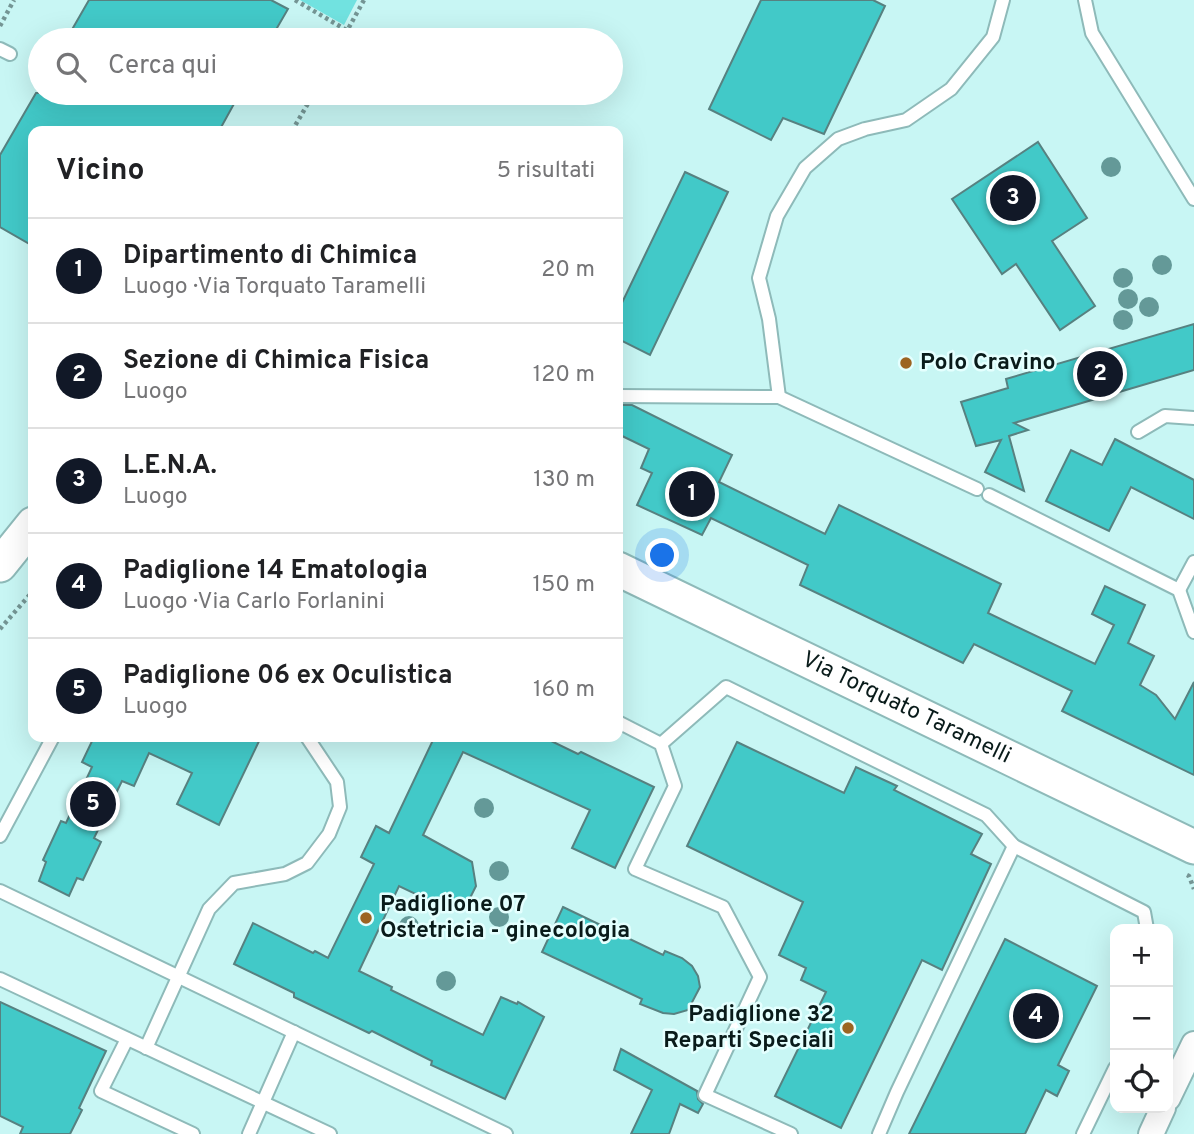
<!DOCTYPE html>
<html lang="it">
<head>
<meta charset="utf-8">
<style>
	body { margin:0; font-family:Overpass,sans-serif; background:#f6f6f6; color:#202124 }
	.controls { position:absolute; right:21px; bottom:21px; display:grid; overflow:hidden; border-radius:14px; box-shadow:0 7px 28px #0002 }
	.controls button { width:63px; height:63px; display:grid; place-items:center; padding:0; border:0; border-bottom:2px solid #e0e0e0; background:#fff; color:#202124; font:35px sans-serif }
	.you { position:absolute; left:663px; top:556px; width:24px; height:24px; margin:-18px; border:5px solid #fff; border-radius:50%; background:#1a73e8; box-shadow:0 0 0 10px #1a73e833 }
	.badge { display:grid; place-items:center; width:46px; height:46px; border-radius:50%; background:#111827; color:#fff; font-size:23px; font-weight:700 }
	.pin { position:absolute; translate:-50% -50%; border:4px solid #fff; box-shadow:0 2px 7px #0006 }
	.list { margin:0; padding:0; list-style:none }
	h2 { display:flex; justify-content:space-between; align-items:center; height:91px; margin:0; padding:0 28px; font-size:30px }
	h2 small { font-size:23px; font-weight:400; color:#757577 }
	.list li { display:grid; grid-template-columns:46px 1fr auto; gap:21px; align-items:center; box-sizing:border-box; height:105px; padding:0 28px; border-top:2px solid #e0e0e0 }
	.list b { display:block; font-size:26px; white-space:nowrap }
	.list p { margin:0; font-size:23px; white-space:nowrap; color:#757577 }
	.list em { font-size:23px; font-style:normal; color:#757577 }
	.icon { flex:none; width:38px; height:38px; fill:none; stroke:currentColor; stroke-width:2; stroke-linecap:round; stroke-linejoin:round }
	.map { position:relative; flex:none; width:1194px; height:1134px; overflow:hidden }
	.search { position:absolute; background:#fff; box-shadow:0 7px 28px #0002; left:28px; top:28px; width:595px; height:77px; display:flex; align-items:center; gap:18px; box-sizing:border-box; padding:0 24px; border-radius:38px; color:#757577; font-size:26px }
	.panel { position:absolute; background:#fff; box-shadow:0 7px 28px #0002; left:28px; top:126px; width:595px; height:616px; border-radius:14px }
	.map>svg:first-child { display:block }
	.green { fill:#71e2e0 }
	.building { fill:#42c9c8; stroke:#578180; stroke-width:2 }
	.lines { fill:none; stroke-linecap:round; stroke-linejoin:round }
	.lane-casing { stroke:#8ebab9; stroke-width:16 }
	.street-casing { stroke:#8ebab9; stroke-width:28 }
	.secondary-casing { stroke:#8ebab9; stroke-width:37 }
	.path { stroke:#749594; stroke-width:4.5; stroke-dasharray:3.5 3.5; stroke-linecap:butt }
	.lane { stroke:#fff; stroke-width:12 }
	.street { stroke:#fff; stroke-width:24 }
	.secondary { stroke:#fff; stroke-width:33 }
	.tree { fill:#649998 }
	.poi-dot { fill:#9c6421; stroke:#e4fffe; stroke-width:2.5 }
	.labels { text-anchor:middle; dominant-baseline:central; stroke-width:5; stroke-linejoin:round; paint-order:stroke }
	.poi-label { font-size:23px; font-weight:bold; fill:#091b1a; stroke:#e4fffe; text-anchor:start }
	.street-label { font-size:23px; fill:#091b1a; stroke:#e4fffe }
</style>
</head>
<body>
<div class="map">
<svg width="1194" height="1134" viewBox="0 0 1194 1134">
	<rect width="100%" height="100%" fill="#c8f6f4"/>
	<polygon class="green" points="300,0 357,0 344,25"/>
	<g class="building">
		<polygon points="89,0 271,0 288,9 270,40 66,40"/>
		<polygon points="761,0 873,0 885,6 824,134 783,118 771,140 709,109"/>
		<polygon points="36,93 240,93 219,131 33,131 33,246 0,227 0,155"/>
		<polygon points="1038,142 1087,218 1052,241 1095,306 1060,330 1016,264 1002,274 952,199"/>
		<polygon points="685,172 728,192 650,355 618,339 618,311"/>
		<polygon points="1194,324 1194,370 1014,423 1028,430 1009,436 1024,491 985,472 1001,440 976,446 961,402 1008,388 1006,379"/>
		<polygon points="618,405 632,405 732,455 719,482 825,534 839,505 1001,584 988,613 1095,664 1114,625 1092,614 1105,586 1145,605 1128,643 1154,656 1140,685 1156,695 1175,719 1194,682 1194,775 1062,711 1072,691 974,644 963,663 800,585 808,565 711,518 702,535 637,505 652,473 641,468 649,449 618,434"/>
		<polygon points="1115,439 1194,480 1194,519 1131,487 1109,531 1046,501 1071,450 1102,465"/>
		<polygon points="94,737 261,737 219,825 177,804 192,773 149,753 134,786 122,781 94,838 101,842 83,880 77,878 69,896 39,881 46,862 43,860 61,821 66,823 92,767 82,762"/>
		<polygon points="432,737 543,737 578,754 581,752 654,787 615,868 572,848 590,810 463,752 423,835 472,862 476,886 470,898 447,909 399,886 359,971 392,987 391,990 483,1035 501,997 517,1004 518,1002 544,1017 505,1099 431,1065 432,1061 372,1031 369,1033 294,997 294,993 234,964 253,923 313,953 315,951 328,958 374,864 361,857 376,826 389,833 434,738"/>
		<polygon points="737,742 844,793 856,767 897,786 894,790 982,834 971,854 991,864 942,970 922,960 841,1128 775,1096 826,992 801,980 806,968 779,955 803,902 687,846"/>
		<polygon points="563,907 663,955 665,951 682,958 692,966 698,976 700,987 688,1010 674,1014 663,1013 640,1004 642,999 542,952"/>
		<polygon points="1005,939 1097,986 1058,1065 1069,1071 1057,1096 1046,1090 1025,1134 909,1134"/>
		<polygon points="0,1002 106,1051 79,1108 82,1110 70,1134 20,1134 23,1127 0,1116"/>
		<polygon points="621,1049 697,1091 698,1099 703,1104 698,1113 680,1104 669,1134 631,1134 652,1090 614,1070"/>
	</g>
	<g class="lines">
		<g class="lane-casing">
			<g id="lane">
				<polyline points="1085,0 1092,33 1194,199"/>
				<polyline points="0,49 10,54"/>
				<polyline points="618,396 779,397 977,489"/>
				<polyline points="779,397 769,319 759,278 777,216 805,168 838,139 865,129 906,120 951,89 993,37 1003,0"/>
				<polyline points="1138,432 1165,416 1194,418"/>
				<polyline points="989,495 1179,590 1194,632"/>
				<polyline points="1179,590 1194,562"/>
				<polyline points="618,722 661,744 675,786 635,869 723,907 760,977 705,1095 791,1134"/>
				<polyline points="661,744 726,687 986,815 1014,846"/>
				<polyline points="0,836 53,737"/>
				<polyline points="0,891 506,1134"/>
				<polyline points="0,979 330,1134"/>
				<polyline points="127,1039 101,1091 193,1134"/>
				<polyline points="146,1048 209,909 234,883 285,874 307,863 329,834 340,807 337,782 307,737"/>
				<polyline points="249,1134 294,1032"/>
				<polyline points="879,1134 897,1092 1014,846 1144,912 1147,929"/>
				<polyline points="1083,1134 1115,1068"/>
			</g>
		</g>
		<g class="street-casing">
			<g id="street">
				<polyline points="1168,1098 1194,1044"/>
				<polyline points="1151,1134 1163,1108"/>
			</g>
		</g>
		<g class="secondary-casing">
			<g id="secondary">
				<polyline points="0,565 33,524"/>
				<path id="s1" d="M618 569 1194 847"/>
			</g>
		</g>
		<g class="path">
			<polyline points="295,0 348,31"/>
			<polyline points="0,26 14,0"/>
			<polyline points="342,40 364,0"/>
			<polyline points="292,131 314,93"/>
			<polyline points="0,629 33,591"/>
			<polyline points="1187,875 1189,876 1194,889"/>
		</g>
		<use href="#lane" class="lane"/>
		<use href="#street" class="street"/>
		<use href="#secondary" class="secondary"/>
	</g>
	<g class="tree">
		<circle cx="1111" cy="167" r="10"/>
		<circle cx="1162" cy="265" r="10"/>
		<circle cx="1123" cy="278" r="10"/>
		<circle cx="1128" cy="299" r="10"/>
		<circle cx="1149" cy="307" r="10"/>
		<circle cx="1123" cy="320" r="10"/>
		<circle cx="484" cy="808" r="10"/>
		<circle cx="499" cy="871" r="10"/>
		<circle cx="499" cy="917" r="10"/>
		<circle cx="409" cy="926" r="10"/>
		<circle cx="446" cy="981" r="10"/>
	</g>
	<g class="poi-dot">
		<circle cx="906" cy="363" r="7"/>
		<circle cx="366" cy="918" r="7"/>
		<circle cx="848" cy="1028" r="7"/>
	</g>
	<g class="labels">
		<g class="poi-label">
			<text x="920" y="363">Polo Cravino</text>
			<text x="380" y="905">Padiglione 07<tspan x="380" dy="26">Ostetricia - ginecologia</tspan></text>
			<text x="834" y="1015" text-anchor="end">Padiglione 32<tspan x="834" dy="26">Reparti Speciali</tspan></text>
		</g>
		<g class="street-label">
			<text stroke="none"><textPath href="#s1" startOffset="320">Via Torquato Taramelli</textPath></text>
		</g>
	</g>
</svg>
<div class="controls">
<button>+</button>
<button>−</button>
<button><svg class="icon" aria-label="locate" viewBox="0 0 24 24"><circle cx="12" cy="12" r="6"/><path d="M12 2v4M12 18v4M2 12h4M18 12h4"/></svg></button>
</div>
<div class="you"></div>
<div class="pin badge" style="left:692px;top:494px">1</div>
<div class="pin badge" style="left:1100px;top:374px">2</div>
<div class="pin badge" style="left:1013px;top:198px">3</div>
<div class="pin badge" style="left:1036px;top:1016px">4</div>
<div class="pin badge" style="left:93px;top:804px">5</div>
<div class="search"><svg class="icon" aria-label="search" viewBox="0 0 24 24"><circle cx="10" cy="10" r="6"/><path d="M15 15l6 6"/></svg>Cerca qui</div>
<section class="panel">
<h2>Vicino<small>5 risultati</small></h2>
<ul class="list">
<li><span class="badge">1</span><div><b>Dipartimento di Chimica</b><p>Luogo · Via Torquato Taramelli</p></div><em>20 m</em></li>
<li><span class="badge">2</span><div><b>Sezione di Chimica Fisica</b><p>Luogo</p></div><em>120 m</em></li>
<li><span class="badge">3</span><div><b>L.E.N.A.</b><p>Luogo</p></div><em>130 m</em></li>
<li><span class="badge">4</span><div><b>Padiglione 14 Ematologia</b><p>Luogo · Via Carlo Forlanini</p></div><em>150 m</em></li>
<li><span class="badge">5</span><div><b>Padiglione 06 ex Oculistica</b><p>Luogo</p></div><em>160 m</em></li>
</ul>
</section>
</div>
</body>
</html>
